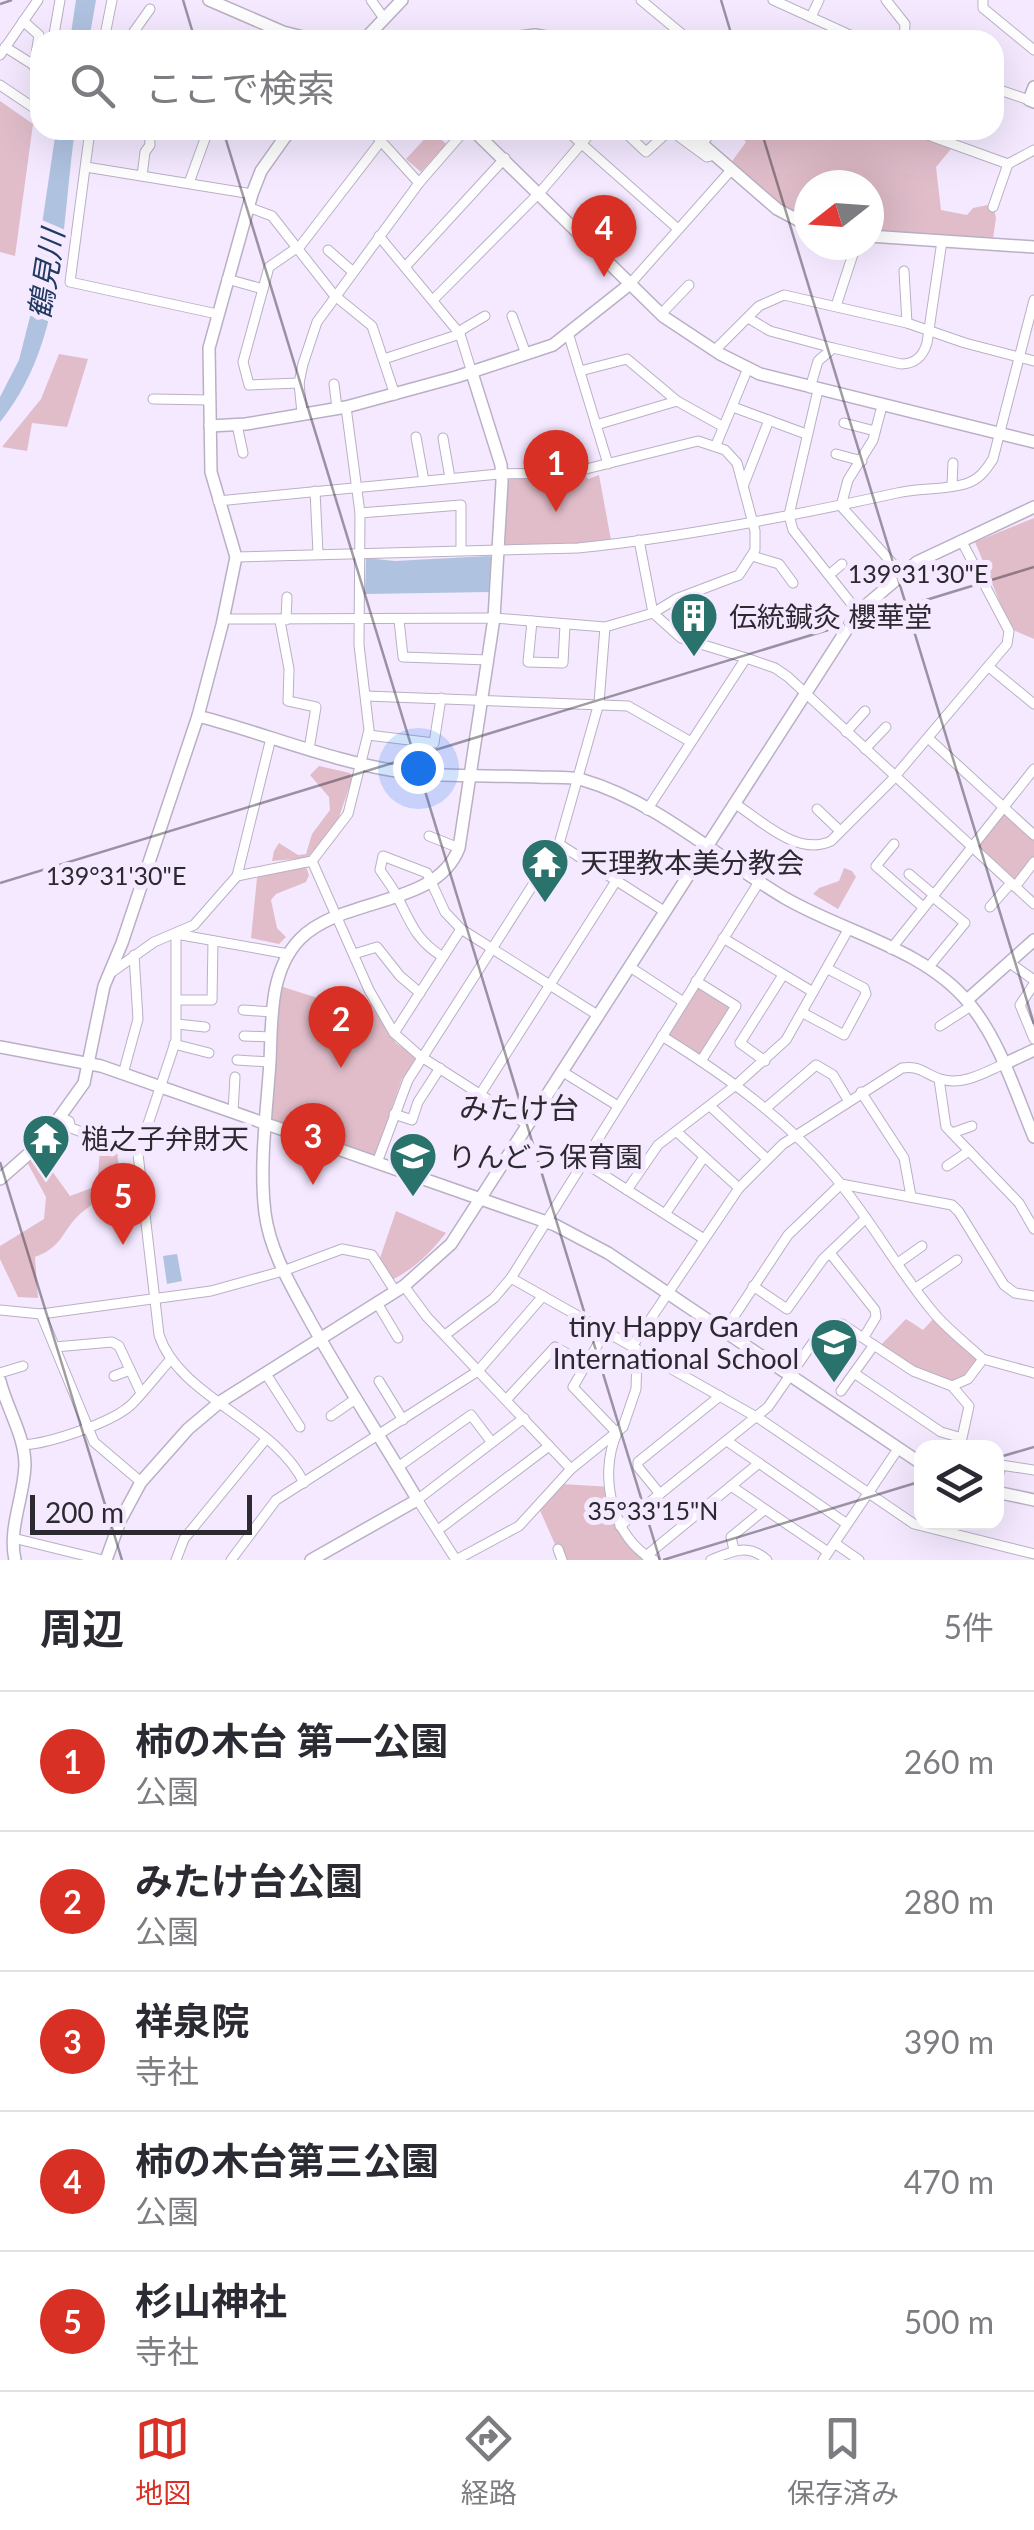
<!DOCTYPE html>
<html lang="ja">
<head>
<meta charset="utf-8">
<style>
	body { margin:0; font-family:Lato,"Noto Sans JP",sans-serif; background:#f7f7f7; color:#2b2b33 }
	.controls { position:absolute; right:30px; bottom:30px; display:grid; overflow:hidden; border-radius:20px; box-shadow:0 10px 40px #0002 }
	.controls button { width:90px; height:90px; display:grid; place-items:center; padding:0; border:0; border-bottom:2px solid #e1e1e2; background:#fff; color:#2b2b33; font:50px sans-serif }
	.compass { position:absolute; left:794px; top:170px; width:90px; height:90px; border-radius:50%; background:#fff; box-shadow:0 10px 40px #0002; rotate:253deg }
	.scale { position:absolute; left:30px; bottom:25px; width:222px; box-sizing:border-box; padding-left:10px; border:5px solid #2d2931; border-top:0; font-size:28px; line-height:35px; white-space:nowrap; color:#2d2931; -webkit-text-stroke:8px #f4e9ff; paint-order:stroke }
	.you { position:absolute; left:418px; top:768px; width:35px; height:35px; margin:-25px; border:8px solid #fff; border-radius:50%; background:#1a73e8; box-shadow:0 0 0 15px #1a73e833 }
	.badge { display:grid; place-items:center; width:65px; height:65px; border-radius:50%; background:#d93025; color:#fff; font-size:32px; font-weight:700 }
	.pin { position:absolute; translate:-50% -82px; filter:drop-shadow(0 2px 5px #0008) }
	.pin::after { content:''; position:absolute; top:52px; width:35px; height:30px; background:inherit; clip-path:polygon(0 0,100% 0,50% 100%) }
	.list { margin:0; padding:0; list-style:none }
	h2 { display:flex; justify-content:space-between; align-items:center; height:130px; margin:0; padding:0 40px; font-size:42px }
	h2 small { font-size:32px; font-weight:400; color:#7c7c81 }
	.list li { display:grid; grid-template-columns:65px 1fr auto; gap:30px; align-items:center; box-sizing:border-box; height:140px; padding:0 40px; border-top:2px solid #e1e1e2 }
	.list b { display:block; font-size:38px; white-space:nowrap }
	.list p { margin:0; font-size:32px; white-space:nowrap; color:#7c7c81 }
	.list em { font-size:32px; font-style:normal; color:#7c7c81 }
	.icon { flex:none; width:55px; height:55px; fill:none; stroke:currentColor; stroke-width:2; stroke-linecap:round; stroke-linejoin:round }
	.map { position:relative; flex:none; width:1034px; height:1560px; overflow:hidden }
	.search { position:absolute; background:#fff; box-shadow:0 10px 40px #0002; left:30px; right:30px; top:30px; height:110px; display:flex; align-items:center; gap:25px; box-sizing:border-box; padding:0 35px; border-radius:30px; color:#7c7c81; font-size:38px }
	.sheet { height:830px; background:#fff }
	nav { display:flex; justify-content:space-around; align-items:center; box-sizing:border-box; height:140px; border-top:2px solid #e1e1e2; background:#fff; font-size:28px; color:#7c7c81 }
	nav a { display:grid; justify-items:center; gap:5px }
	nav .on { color:#d93025 }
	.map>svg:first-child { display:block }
	.green { fill:#e1bdca }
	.water { fill:#afc2e0 }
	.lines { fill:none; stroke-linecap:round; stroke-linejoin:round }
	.minor-casing { stroke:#bab0c5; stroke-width:11 }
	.tertiary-casing { stroke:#bab0c5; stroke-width:14 }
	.minor { stroke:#fff; stroke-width:9 }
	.tertiary { stroke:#fff; stroke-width:11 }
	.ticks { fill:none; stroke:#2d2931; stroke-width:2.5; stroke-opacity:0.45 }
	.labels { text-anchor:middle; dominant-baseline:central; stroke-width:10; stroke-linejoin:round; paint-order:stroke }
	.poi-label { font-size:28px; fill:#2d2931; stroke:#f4e9ff; text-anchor:start }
	.water-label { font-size:30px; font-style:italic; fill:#213a62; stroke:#f4e9ff }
	.neighbourhood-label { font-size:30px; fill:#2d2931; stroke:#f4e9ff }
	.ticks-label { font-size:25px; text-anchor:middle; fill:#2d2931; stroke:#f4e9ff; stroke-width:10; stroke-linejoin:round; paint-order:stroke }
</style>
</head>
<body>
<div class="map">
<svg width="1034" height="1560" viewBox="0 0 1034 1560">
	<rect width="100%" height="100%" fill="#f4e9ff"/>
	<g class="green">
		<polygon points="0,101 33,124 15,256 0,252"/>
		<polygon points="740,130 906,130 951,149 936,167 941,210 967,215 973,208 993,204 996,218 993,239 869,231 869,185 809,185 809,220 783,206 730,164 746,142 738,133"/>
		<polygon points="432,131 446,144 421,172 406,159"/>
		<polygon points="59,354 88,359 67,427 32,423 27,451 2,447 41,399"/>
		<polygon points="583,472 588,479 599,475 611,540 578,548 502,549 508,483 511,476"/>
		<polygon points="1034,518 1034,639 1011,629 975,542"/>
		<polygon points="319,766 350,773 352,779 337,823 307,858 272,861 274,851 279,843 298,855 306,854 312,834 330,810 329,797 310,775"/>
		<polygon points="1005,810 1034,837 1034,858 1013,881 972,846"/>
		<polygon points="306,867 309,875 306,882 276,894 271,900 277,928 286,937 279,944 251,938 257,878 268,872"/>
		<polygon points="844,868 852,871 856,877 838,909 813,894 819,888 839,881"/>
		<polygon points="698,983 734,1005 700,1059 670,1038 667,1032"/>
		<polygon points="280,986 324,1000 340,1017 370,1003 396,1043 418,1058 402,1079 375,1155 270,1121"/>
		<path d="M117 1149 120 1183C107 1193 94 1203 81 1213 62 1230 63 1247 35 1257L38 1298 18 1297 0 1259V1246L44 1219 46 1197 27 1162 39 1153 70 1196 97 1186 100 1150Z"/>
		<path d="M396 1211 446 1233C430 1253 415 1268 392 1280L379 1261Z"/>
		<polygon points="934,1318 975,1357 977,1362 963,1376 953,1381 914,1367 881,1345 906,1319 923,1330"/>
		<polygon points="562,1484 611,1487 625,1536 654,1560 562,1560 538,1506"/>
	</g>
	<g class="water">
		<polygon points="76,0 96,0 89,40 70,40"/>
		<path d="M56 130H75C61 227 65 343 0 422V397L19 360 34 301 36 265Z"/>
		<polygon points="366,558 395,561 489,556 492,558 490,592 365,594"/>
		<polygon points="177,1254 182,1281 167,1284 163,1256"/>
	</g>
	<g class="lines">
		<g class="minor-casing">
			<g id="minor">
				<polyline points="371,0 383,17"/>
				<polyline points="641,0 689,40"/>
				<polyline points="773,0 861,40"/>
				<polyline points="886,0 905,24 904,40"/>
				<polyline points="983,0 983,8 1034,50"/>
				<polyline points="811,17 819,0"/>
				<polyline points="23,21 39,35 34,67"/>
				<polyline points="53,40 60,0"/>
				<polyline points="104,40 112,0"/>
				<polyline points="128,40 150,9"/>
				<polyline points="803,40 805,40"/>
				<polyline points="5,47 40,69"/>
				<polyline points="0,55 38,0"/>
				<polyline points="0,85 40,112"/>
				<polyline points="994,88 1029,100"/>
				<polyline points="90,130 70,282 217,314"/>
				<polyline points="371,130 419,183"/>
				<polyline points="566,130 678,229"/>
				<polyline points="637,130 629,136 646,152 670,130"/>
				<polyline points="670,130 707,157 715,155"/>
				<polyline points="914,130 1008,164"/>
				<polyline points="702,144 713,130"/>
				<polyline points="86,167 252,194"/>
				<polyline points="142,176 145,152 150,145 149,130"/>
				<polyline points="189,183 206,136"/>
				<polyline points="248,207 272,216 334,295 372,326 395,395"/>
				<polyline points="993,207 1008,164 1034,150"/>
				<polyline points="379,236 460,334 472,373"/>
				<polyline points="328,250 352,271"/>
				<polyline points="405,267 505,158"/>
				<polyline points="904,271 907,323"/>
				<polyline points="227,279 263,289"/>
				<polyline points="630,284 732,169"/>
				<polyline points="433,300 542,190 593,130"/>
				<polyline points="836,306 856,245"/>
				<polyline points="661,314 689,285"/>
				<polyline points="512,316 526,354"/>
				<polyline points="748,318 770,331 833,348"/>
				<polyline points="458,332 485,316"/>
				<polyline points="569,336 608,464"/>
				<polyline points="715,350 759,306 784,295 907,323 965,343 1034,361"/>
				<polyline points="384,359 460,334"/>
				<polyline points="580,371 627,359 677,401 722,426"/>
				<polyline points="299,383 249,385 243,362 269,267 301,245 381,141"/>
				<polyline points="334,384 337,408"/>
				<path d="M810 388 818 361 833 348 901 364C916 364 923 356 927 343L942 241"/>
				<polyline points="818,390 789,515 793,530 858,612"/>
				<polyline points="153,399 210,400"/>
				<polyline points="882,406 873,440 848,480 841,506 901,573"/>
				<polyline points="733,407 806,434"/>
				<polyline points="302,413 299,383 303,364 317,322 419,183 465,130"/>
				<polyline points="844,423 875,431"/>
				<polyline points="237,425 243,453"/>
				<polyline points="596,425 677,401"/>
				<polyline points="416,437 424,481"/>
				<polyline points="443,438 450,478"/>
				<polyline points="564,438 575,472"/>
				<polyline points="716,445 748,368"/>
				<polyline points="836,454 862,461"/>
				<polyline points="744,484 769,420"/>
				<polyline points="952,485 953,463"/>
				<polyline points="315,491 318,553"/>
				<polyline points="218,501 499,474 570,473 698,441 725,450 737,463 755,531 755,550 739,575 676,599 653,613 605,627 494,618 223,619"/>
				<polyline points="360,513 461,505 461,550"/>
				<polyline points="639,540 653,613 681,638 746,658 647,810"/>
				<polyline points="752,556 779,564 793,583"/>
				<path d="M236 557 578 548C685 537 792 516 897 493 919 488 944 490 965 484 979 480 986 470 993 459L1034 300"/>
				<polyline points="829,575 842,564"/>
				<polyline points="286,620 287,597"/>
				<polyline points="399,620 403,657 488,660"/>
				<polyline points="280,621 289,669 288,701 316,707 309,749"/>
				<polyline points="532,621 528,662 563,663 565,625"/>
				<polyline points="746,658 775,668 788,677 1034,904"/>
				<polyline points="989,667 1034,704"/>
				<polyline points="366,696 628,706 691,742"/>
				<polyline points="846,732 865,711"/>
				<polyline points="368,735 434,743 441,698"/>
				<polyline points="928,738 1034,835"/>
				<polyline points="865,749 886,727"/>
				<path d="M734 803C761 820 797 857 831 841L891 781 1007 644 1009 631 961 540"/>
				<polyline points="817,809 840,831"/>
				<polyline points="429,836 459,848"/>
				<polyline points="559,844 664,911"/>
				<polyline points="894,844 876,866 923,907"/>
				<polyline points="312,861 369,990 394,1033 420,1056 528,1125"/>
				<polyline points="909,874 934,895"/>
				<polyline points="237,876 271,738"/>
				<polyline points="1015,887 1034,862"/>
				<polyline points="990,907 1011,883"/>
				<polyline points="723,938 813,992"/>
				<polyline points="891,949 1034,769"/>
				<path d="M288 954 176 934V1040L138 1154 159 1335C179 1397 275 1422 304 1483"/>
				<polyline points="354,954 377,947 400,976 420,993"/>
				<path d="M443 957C417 941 411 924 398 898 394 889 386 879 380 870L383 856 427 873 445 912 461 929 599 1016"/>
				<polyline points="1010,963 1034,980"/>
				<polyline points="630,967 682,1001"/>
				<polyline points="928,968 965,923 933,897"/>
				<polyline points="112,972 154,942 194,925 237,876 312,861 348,814 369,730 359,645 360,513 346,407"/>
				<polyline points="696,981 736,1006 701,1061"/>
				<polyline points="1034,984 1020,1005 1034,1039"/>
				<polyline points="177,1000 212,1000 213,941"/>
				<polyline points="243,1010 273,1012"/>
				<polyline points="803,1013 844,1035 866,994 864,988 828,969"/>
				<polyline points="177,1024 205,1027"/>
				<polyline points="940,1026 971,1006"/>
				<polyline points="394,1033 461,929"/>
				<polyline points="244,1036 271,1037"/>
				<path d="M662 1036C726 1076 785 1118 834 1176 870 1218 897 1269 933 1312 947 1329 967 1344 983 1359L968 1379 952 1386"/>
				<polyline points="174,1044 209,1053"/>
				<polyline points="237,1060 269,1062"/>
				<polyline points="765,1061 740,1043 783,975"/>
				<polyline points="563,1072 618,1106"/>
				<polyline points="123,1074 138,1019 134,955"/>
				<polyline points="939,1079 946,1127 1019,1203 1034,1229"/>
				<polyline points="861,1092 904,1158 911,1196"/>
				<polyline points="481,1093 616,881"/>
				<polyline points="710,1106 767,1159"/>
				<polyline points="766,1108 816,1065 833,1075 848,1100"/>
				<polyline points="233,1111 235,1077"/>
				<polyline points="394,1114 412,1120 418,1102 440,1068"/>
				<polyline points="60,1117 69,1121 71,1128 101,1139"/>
				<polyline points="677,1132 739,1188"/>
				<polyline points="952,1133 972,1126"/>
				<polyline points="378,1160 408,1080 559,844 599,703 605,627"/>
				<polyline points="585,1163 704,1239"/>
				<polyline points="947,1166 969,1151"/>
				<polyline points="627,1190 658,1145 736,1085 786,1040 848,930"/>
				<polyline points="665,1214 704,1157"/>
				<polyline points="830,1253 875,1310 876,1317 864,1337"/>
				<polyline points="898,1263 922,1246"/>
				<polyline points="511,1278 760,1419 914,1524 1034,1554"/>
				<polyline points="404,1286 427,1317 571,1469"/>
				<polyline points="753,1286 787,1309 823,1259 866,1218"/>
				<polyline points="916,1288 957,1260"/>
				<polyline points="377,1303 398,1338"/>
				<polyline points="0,1310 41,1314 94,1442 141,1482"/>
				<polyline points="41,1314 211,1291 283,1271 342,1249 372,1255 395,1291"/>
				<polyline points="725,1330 788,1235 841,1184 952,1205 959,1212 1004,1285 1015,1293 1034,1296"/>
				<path d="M605 1332 573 1387 617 1433C598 1475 612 1539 654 1560"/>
				<polyline points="445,1335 494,1298 511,1278 759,882"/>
				<polyline points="55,1347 112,1342 119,1346 141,1393"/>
				<polyline points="983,1359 1034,1373"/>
				<polyline points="0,1373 23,1366"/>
				<polyline points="266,1374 300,1427"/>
				<polyline points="114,1376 130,1370"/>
				<polyline points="379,1381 403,1420"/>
				<polyline points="841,1391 874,1345"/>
				<polyline points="506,1400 555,1347 586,1364"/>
				<polyline points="331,1416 354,1400"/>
				<polyline points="727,1441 847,1524"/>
				<path d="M22 1445C48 1444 115 1422 133 1403 146 1389 158 1374 170 1360"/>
				<polyline points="398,1467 471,1415 490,1440"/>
				<polyline points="996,1484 1001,1465 1034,1470"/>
				<polyline points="731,1486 828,1552"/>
				<polyline points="660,1494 638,1467 638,1462 720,1396"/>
				<polyline points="417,1499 456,1560"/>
				<polyline points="417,1500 524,1418"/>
				<polyline points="620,1526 768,1407 821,1331 830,1325 842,1324 913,1371 952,1386 969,1406 962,1438 941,1432 854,1373"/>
				<polyline points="438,1530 549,1446"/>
				<polyline points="13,1538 103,1560"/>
				<polyline points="836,1544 859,1560"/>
				<polyline points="558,1549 562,1560"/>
				<polyline points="734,1550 731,1537 764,1510"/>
				<polyline points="646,1556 759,1463"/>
				<polyline points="176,1560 184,1539 266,1439"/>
				<polyline points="231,1560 276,1500 478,1371 543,1296"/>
				<path d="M456 1560 519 1526 571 1469 623 1427 636 1389 637 1357 633 1345 739 1188 783 1144 902 1068C919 1065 925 1074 940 1079 963 1086 983 1073 1004 1064"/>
				<path d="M711 1560C732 1551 748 1543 767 1560"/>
				<polyline points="823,1560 898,1449"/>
			</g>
		</g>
		<g class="tertiary-casing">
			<g id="tertiary">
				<polyline points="209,0 283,32 315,40"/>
				<polyline points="364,40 402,0"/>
				<polyline points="498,40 535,35 564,40"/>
				<polyline points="1034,87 1029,100 1034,102"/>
				<polyline points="473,130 664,317 720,354 760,374 1034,442"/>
				<polyline points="686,130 777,209 809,226"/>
				<polyline points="869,236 1034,247"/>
				<polyline points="210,426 246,424 346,407 456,377 553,345 630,284"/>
				<path d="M198 716C268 734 337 764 410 773 450 777 497 775 538 777 553 778 569 776 583 780 658 802 719 859 785 898 843 932 923 948 968 1002 1000 1040 1015 1092 1034 1137"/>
				<polyline points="967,1000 1034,940"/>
				<polyline points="0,1047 101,1066 555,1225 608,1253 922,1464"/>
				<polyline points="1004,1064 1034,1050"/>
				<polyline points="0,1179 41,1143 84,1083 104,986 122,943 198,716 222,625 236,557 211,472 209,348 252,194 261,171 290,130"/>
				<path d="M0 1381C7 1409 25 1436 25 1465 24 1497 8 1528 15 1560"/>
				<polyline points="996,1492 1034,1500"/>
				<path d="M417 1499C381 1438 342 1379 308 1317 290 1284 270 1251 265 1213 259 1164 267 1110 270 1061 272 1020 269 971 300 939 342 896 436 908 459 848L494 618 502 482 501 465 472 373"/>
				<polyline points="106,1560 120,1521 141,1482 188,1429 220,1402 404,1286 451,1244 858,612 917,562 1034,507"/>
				<polyline points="311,1560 417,1500"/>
			</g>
		</g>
		<use href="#minor" class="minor"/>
		<use href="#tertiary" class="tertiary"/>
	</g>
	<path class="ticks" d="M183 0 195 40M721 0 733 40M0 4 12 0M223 130 660 1560M761 130 1034 1024M0 883 1034 567M0 1162 122 1560M996 1458 1034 1447M663 1560 922 1481"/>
	<defs>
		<g id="building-pin" transform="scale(2.5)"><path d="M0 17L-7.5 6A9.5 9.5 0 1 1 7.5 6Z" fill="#2a736d" stroke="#f4e9ff"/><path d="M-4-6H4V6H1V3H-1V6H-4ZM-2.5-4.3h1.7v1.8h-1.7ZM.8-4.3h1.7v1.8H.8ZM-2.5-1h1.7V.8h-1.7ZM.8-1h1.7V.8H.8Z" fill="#fff"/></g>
		<g id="temple-pin" transform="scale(2.5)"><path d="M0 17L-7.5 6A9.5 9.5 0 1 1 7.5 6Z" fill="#2a736d" stroke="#f4e9ff"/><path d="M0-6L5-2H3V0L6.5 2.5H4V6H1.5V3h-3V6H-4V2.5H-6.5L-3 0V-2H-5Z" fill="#fff"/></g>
		<g id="school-pin" transform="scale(2.5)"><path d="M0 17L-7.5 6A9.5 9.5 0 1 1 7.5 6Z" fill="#2a736d" stroke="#f4e9ff"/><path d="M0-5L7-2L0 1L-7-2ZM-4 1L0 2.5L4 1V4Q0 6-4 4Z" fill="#fff"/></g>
	</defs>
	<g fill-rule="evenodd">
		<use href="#building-pin" x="694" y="616"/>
		<use href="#temple-pin" x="545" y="862"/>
		<use href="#temple-pin" x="46" y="1138"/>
		<use href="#school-pin" x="413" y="1156"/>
		<use href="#school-pin" x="834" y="1342"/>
	</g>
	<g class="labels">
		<g class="poi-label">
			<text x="729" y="616">伝統鍼灸 櫻華堂</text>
			<text x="580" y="862">天理教本美分教会</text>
			<text x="81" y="1138">槌之子弁財天</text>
			<text x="448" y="1156">りんどう保育園</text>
			<text x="799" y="1326" text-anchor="end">tiny Happy Garden<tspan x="799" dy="32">International School</tspan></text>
		</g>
		<g class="water-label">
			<text transform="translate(45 274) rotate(-81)">鶴見川</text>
		</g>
		<g class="neighbourhood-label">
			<text x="519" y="1107">みたけ台</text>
		</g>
	</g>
	<g class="ticks-label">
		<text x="918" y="583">139°31'30"E</text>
		<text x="116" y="885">139°31'30"E</text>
		<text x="653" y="1520">35°33'15"N</text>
	</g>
</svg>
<div class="controls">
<button><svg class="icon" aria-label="layers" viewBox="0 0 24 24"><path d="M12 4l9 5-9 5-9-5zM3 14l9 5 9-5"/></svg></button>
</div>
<svg class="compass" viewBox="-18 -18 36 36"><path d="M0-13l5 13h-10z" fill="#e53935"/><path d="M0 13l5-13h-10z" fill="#7c7c81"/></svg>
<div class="scale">200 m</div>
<div class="you"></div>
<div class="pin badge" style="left:556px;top:512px">1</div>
<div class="pin badge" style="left:341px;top:1068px">2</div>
<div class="pin badge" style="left:313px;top:1185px">3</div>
<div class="pin badge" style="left:604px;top:277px">4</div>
<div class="pin badge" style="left:123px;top:1245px">5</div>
<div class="search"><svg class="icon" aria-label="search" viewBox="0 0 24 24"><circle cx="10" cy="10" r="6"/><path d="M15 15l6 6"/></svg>ここで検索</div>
</div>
<section class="sheet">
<h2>周辺<small>5件</small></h2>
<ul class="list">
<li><span class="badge">1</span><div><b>柿の木台 第一公園</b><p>公園</p></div><em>260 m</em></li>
<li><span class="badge">2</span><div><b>みたけ台公園</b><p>公園</p></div><em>280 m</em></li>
<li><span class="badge">3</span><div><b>祥泉院</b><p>寺社</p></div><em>390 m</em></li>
<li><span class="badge">4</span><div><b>柿の木台第三公園</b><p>公園</p></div><em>470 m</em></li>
<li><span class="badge">5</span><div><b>杉山神社</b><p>寺社</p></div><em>500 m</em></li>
</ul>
</section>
<nav>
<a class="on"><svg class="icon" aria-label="map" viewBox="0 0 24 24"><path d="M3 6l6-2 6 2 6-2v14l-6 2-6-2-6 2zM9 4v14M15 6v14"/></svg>地図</a>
<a><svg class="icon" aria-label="directions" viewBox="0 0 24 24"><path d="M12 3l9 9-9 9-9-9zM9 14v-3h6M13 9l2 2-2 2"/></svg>経路</a>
<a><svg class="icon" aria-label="saved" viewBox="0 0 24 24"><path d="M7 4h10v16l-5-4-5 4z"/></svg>保存済み</a>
</nav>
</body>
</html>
